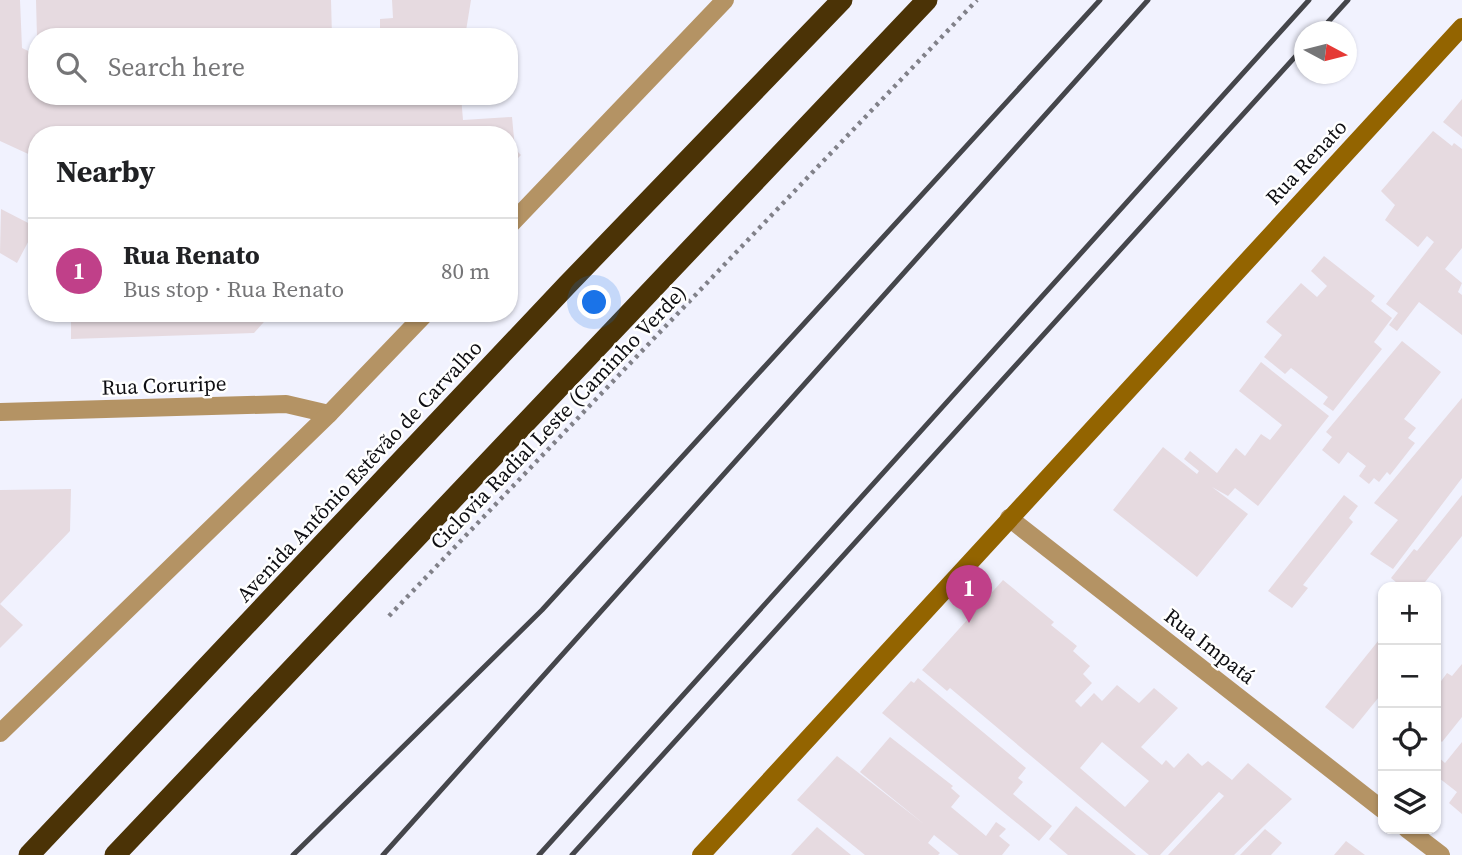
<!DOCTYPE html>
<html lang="en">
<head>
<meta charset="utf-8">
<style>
	body { margin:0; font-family:"Source Serif 4",serif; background:#f2f2f2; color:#202124 }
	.controls { position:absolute; right:21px; bottom:21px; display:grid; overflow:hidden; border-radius:14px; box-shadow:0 2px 5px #0004 }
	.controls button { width:63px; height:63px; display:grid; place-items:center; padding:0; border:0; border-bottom:2px solid #e0e0e0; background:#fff; color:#202124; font:35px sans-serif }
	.compass { position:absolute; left:1294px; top:21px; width:63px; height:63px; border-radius:50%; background:#fff; box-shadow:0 2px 5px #0004; rotate:97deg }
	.you { position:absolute; left:595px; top:303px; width:24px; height:24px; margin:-18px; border:5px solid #fff; border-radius:50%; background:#1a73e8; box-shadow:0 0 0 10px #1a73e833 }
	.badge { display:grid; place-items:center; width:46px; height:46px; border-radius:50%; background:#c04089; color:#fff; font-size:23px; font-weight:700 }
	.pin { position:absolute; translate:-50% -58px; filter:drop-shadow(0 2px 4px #0008) }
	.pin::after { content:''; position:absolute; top:37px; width:24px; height:21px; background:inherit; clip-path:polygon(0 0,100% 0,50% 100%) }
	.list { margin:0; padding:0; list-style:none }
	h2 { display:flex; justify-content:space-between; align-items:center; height:91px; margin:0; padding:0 28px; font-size:30px }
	h2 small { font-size:23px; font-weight:400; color:#757577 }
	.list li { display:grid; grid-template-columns:46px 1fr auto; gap:21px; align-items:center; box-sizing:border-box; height:105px; padding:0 28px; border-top:2px solid #e0e0e0 }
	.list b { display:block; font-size:26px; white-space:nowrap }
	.list p { margin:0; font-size:23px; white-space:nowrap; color:#757577 }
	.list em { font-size:23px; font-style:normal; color:#757577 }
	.icon { flex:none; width:38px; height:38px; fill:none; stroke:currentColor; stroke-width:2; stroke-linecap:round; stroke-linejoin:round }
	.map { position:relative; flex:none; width:1462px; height:855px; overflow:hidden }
	.search { position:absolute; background:#fff; box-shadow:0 2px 5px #0004; left:28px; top:28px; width:490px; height:77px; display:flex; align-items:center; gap:18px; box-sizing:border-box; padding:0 24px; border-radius:28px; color:#757577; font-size:26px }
	.panel { position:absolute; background:#fff; box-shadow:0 2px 5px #0004; left:28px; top:126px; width:490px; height:196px; border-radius:28px }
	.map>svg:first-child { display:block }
	.building { fill:#e6dae0; fill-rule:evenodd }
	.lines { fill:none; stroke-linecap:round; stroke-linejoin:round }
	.path { stroke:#818189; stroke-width:4.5; stroke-dasharray:3.5 5; stroke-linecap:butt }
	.street { stroke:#b49364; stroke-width:18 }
	.secondary { stroke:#936400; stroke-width:18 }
	.highway { stroke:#4b3306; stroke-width:21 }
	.rail { stroke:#45464b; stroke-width:5 }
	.labels { text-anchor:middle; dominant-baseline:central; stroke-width:5; stroke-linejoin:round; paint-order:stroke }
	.street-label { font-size:21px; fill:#0e0e12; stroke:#fff }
</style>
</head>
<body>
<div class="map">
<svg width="1462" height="855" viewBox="0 0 1462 855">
	<rect width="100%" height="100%" fill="#f1f2fe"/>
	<g class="building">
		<polygon points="0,0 20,0 22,48 37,55 37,96 461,96 463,120 512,117 515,149 521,155 509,167 509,135 37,135 37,158 0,141"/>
		<polygon points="36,0 331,0 332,37 37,37"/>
		<polygon points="392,0 471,0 465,37 380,37 380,19 393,18"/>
		<polygon points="1462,99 1462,137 1443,122"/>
		<polygon points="1433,131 1452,146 1454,143 1462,149 1462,248 1445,269 1462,283 1458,292 1462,295 1462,335 1419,302 1397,331 1389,325 1398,313 1386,304 1434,242 1427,236 1418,247 1385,220 1395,205 1381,191"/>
		<polygon points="1,209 36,227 17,263 0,253"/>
		<polygon points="1324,256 1375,296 1371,301 1392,318 1374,342 1382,349 1333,411 1323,404 1328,397 1291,368 1285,374 1264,357 1282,335 1266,322 1301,283 1317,297 1327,286 1311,271"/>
		<polygon points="71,313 272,313 254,333 71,339"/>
		<polygon points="1402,341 1441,372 1404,419 1416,428 1408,438 1415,443 1390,475 1387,472 1379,482 1374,478 1369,484 1359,476 1366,466 1348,452 1339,464 1322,450 1332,437 1326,432"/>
		<polygon points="1261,362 1329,416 1258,506 1235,488 1228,496 1212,487 1248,514 1197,577 1113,510 1163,447 1197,474 1199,471 1184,459 1190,451 1217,473 1236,448 1245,456 1261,434 1270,440 1282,425 1239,391"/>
		<polygon points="1462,398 1462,478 1393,569 1370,554 1398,520 1374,503"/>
		<polygon points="71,489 70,531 0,604 23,625 0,648 0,490"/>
		<polygon points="1344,495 1358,506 1349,518 1353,522 1303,585 1308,588 1292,608 1268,591"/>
		<polygon points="1462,495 1462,536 1421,587 1402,587 1391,578 1414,549 1417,551"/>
		<path d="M1003 580 1054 622 1051 625 1077 646 1073 651 1090 666 1083 674 1092 683 1075 701 1081 707 1094 693 1102 701 1117 685 1139 703 1154 688 1178 708 1141 747 1162 765 1166 760 1174 768 1188 753 1202 766 1208 761 1232 780 1248 763 1292 799 1234 855H1168L1224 796 1219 792 1160 855H1149L950 688 947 691 922 670ZM1102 742 1149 781 1125 807 1080 768Z"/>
		<polygon points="1383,635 1383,692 1353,729 1325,707"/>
		<polygon points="1462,664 1462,717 1442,742 1436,737 1436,688 1447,673 1452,676"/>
		<polygon points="918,678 1026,768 1018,778 1023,782 1013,794 1052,826 1039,841 882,713 911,681 914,683"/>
		<polygon points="890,737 953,786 951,788 960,796 951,807 986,836 996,822 1006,829 999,836 1010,845 1002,855 959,855 934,835 928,843 940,853 938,855 865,855 797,800 837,756 924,824 860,772"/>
		<polygon points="1462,742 1462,814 1449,803 1457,792 1439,778 1436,783 1436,759 1438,757 1445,763"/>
		<polygon points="1076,806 1136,855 1068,855 1049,839"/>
		<polygon points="817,827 851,855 791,855"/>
		<polygon points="1265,829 1282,843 1271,855 1240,855"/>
		<polygon points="1346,841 1365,855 1334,855"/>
	</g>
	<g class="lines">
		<polyline class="path" points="389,616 977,0"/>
		<g class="street">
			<polyline points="509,226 725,0"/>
			<polyline points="0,412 286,404 329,414"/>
			<polyline points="1009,518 1383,810"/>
			<polyline points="0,733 329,414 426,313"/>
			<polyline points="1407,829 1441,855"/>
		</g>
		<polyline class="secondary" points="701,855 1462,27"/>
		<g class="highway">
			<polyline points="29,855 567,285 842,0"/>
			<polyline points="115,855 927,0"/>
		</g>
		<g class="rail">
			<polyline points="1319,32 1348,0"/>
			<polyline points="293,855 542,610 1100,0"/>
			<polyline points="383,855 1148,0"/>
			<polyline points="539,855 1309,0"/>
			<polyline points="572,855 1304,47"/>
		</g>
	</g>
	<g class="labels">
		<g class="street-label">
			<text transform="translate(1306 162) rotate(-47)">Rua Renato</text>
			<text transform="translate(164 385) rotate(-2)">Rua Coruripe</text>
			<text transform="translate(558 417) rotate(-46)">Ciclovia Radial Leste (Caminho Verde)</text>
			<text transform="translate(359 471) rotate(-47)">Avenida Antônio Estêvão de Carvalho</text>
			<text transform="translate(1210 646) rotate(38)">Rua Impatá</text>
		</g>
	</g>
</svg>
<div class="controls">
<button>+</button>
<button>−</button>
<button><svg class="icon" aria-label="locate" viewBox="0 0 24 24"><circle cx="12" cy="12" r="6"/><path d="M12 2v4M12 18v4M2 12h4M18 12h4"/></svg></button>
<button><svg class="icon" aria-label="layers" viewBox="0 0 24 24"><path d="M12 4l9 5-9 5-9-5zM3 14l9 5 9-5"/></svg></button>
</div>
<svg class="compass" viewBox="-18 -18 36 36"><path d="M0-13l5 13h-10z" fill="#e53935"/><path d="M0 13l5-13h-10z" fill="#757577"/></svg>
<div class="you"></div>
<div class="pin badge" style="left:969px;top:623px">1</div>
<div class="search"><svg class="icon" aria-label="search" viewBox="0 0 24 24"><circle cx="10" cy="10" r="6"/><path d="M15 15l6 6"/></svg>Search here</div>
<section class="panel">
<h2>Nearby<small></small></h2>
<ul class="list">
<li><span class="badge">1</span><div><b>Rua Renato</b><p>Bus stop · Rua Renato</p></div><em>80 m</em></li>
</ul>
</section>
</div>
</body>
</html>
